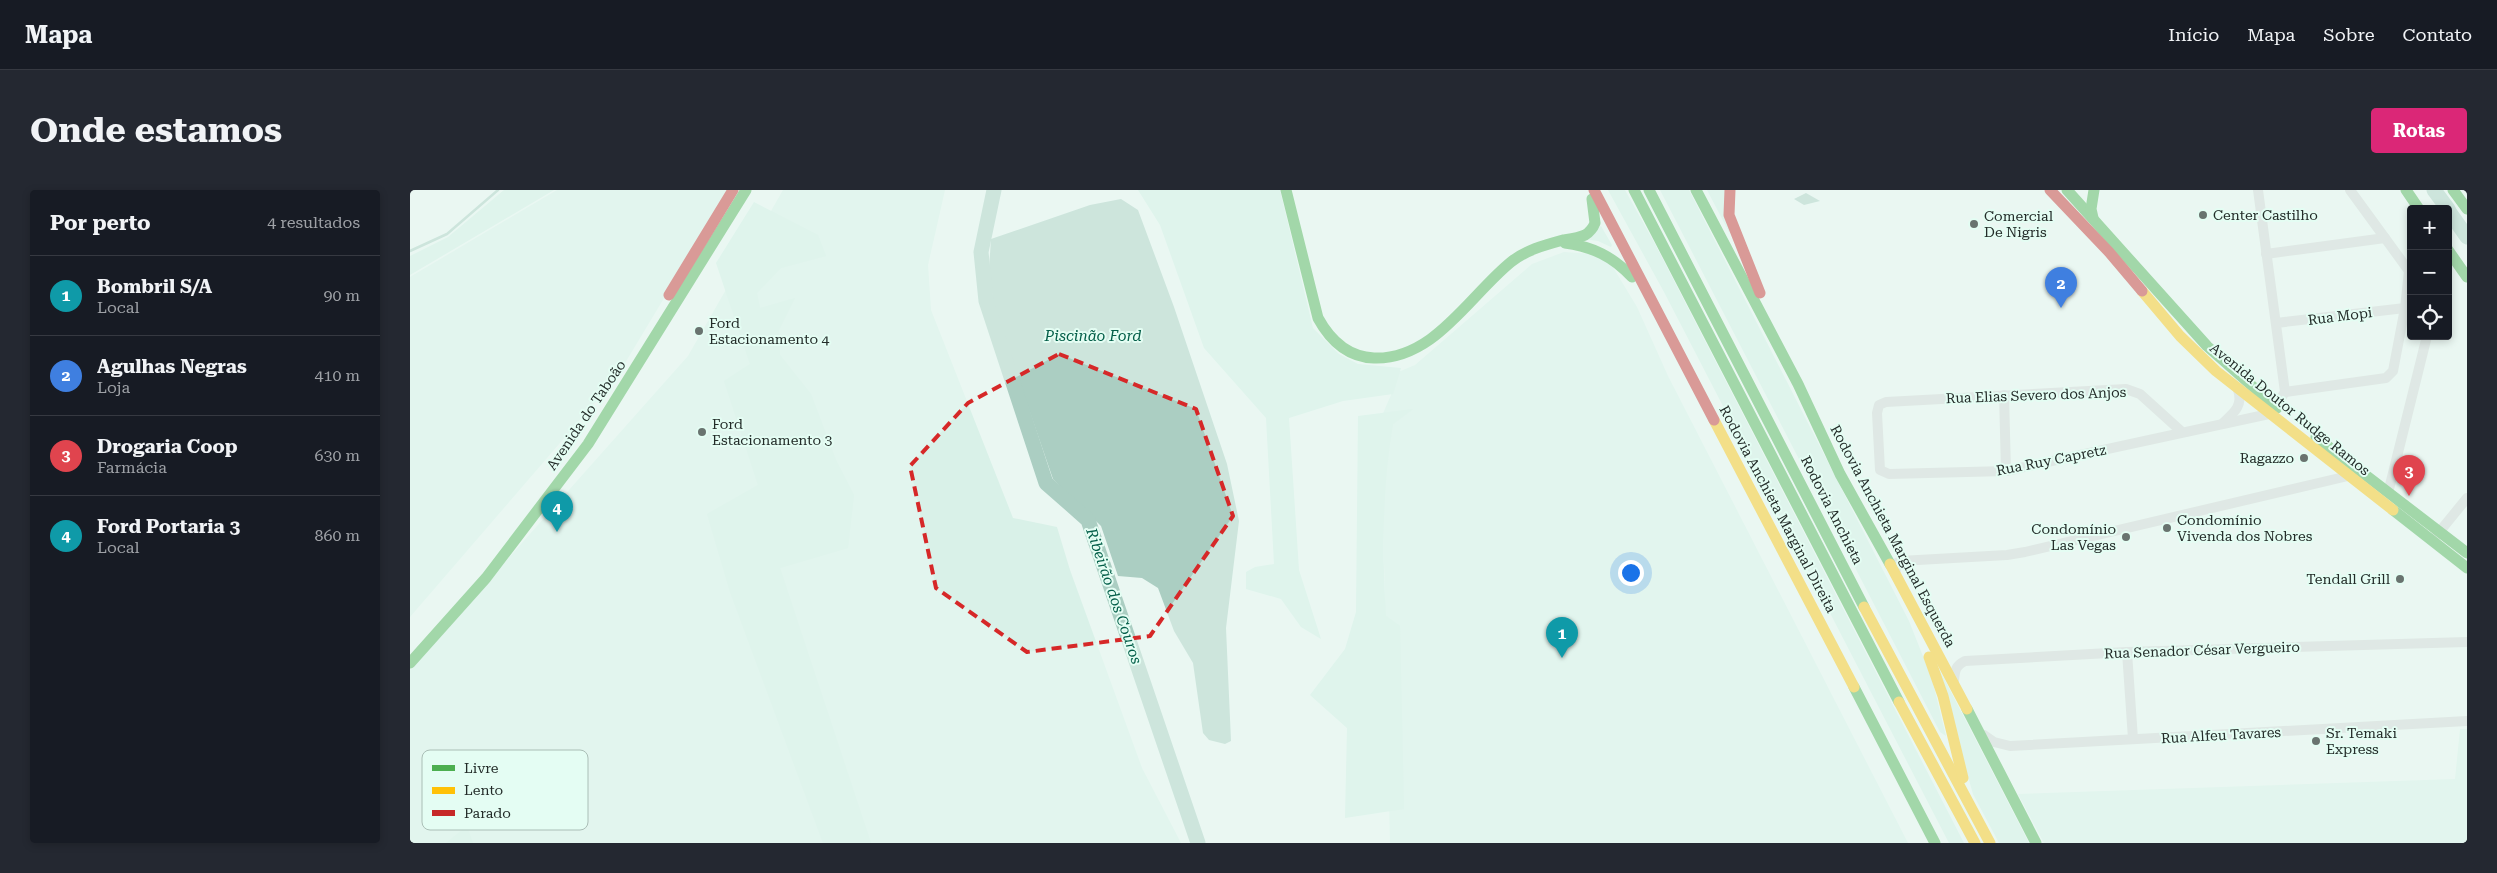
<!DOCTYPE html>
<html lang="pt">
<head>
<meta charset="utf-8">
<style>
	body { margin:0; font-family:"Roboto Serif",serif; background:#242831; color:#f1f3f6 }
	.controls { position:absolute; right:15px; top:15px; display:grid; overflow:hidden; border-radius:5px; box-shadow:0 2px 8px #0003 }
	.controls button { width:45px; height:45px; display:grid; place-items:center; padding:0; border:0; border-bottom:1px solid #363941; background:#171b24; color:#f1f3f6; font:25px sans-serif }
	.you { position:absolute; left:1220px; top:382px; width:18px; height:18px; margin:-12px; border:4px solid #fff; border-radius:50%; background:#1a73e8; box-shadow:0 0 0 8px #1a73e833 }
	.badge { display:grid; place-items:center; width:32px; height:32px; border-radius:50%; background:#db2777; color:#fff; font-size:16px; font-weight:700 }
	.pin { position:absolute; translate:-50% -41px; filter:drop-shadow(0 1px 2px #0008) }
	.pin::after { content:''; position:absolute; top:26px; width:18px; height:15px; background:inherit; clip-path:polygon(0 0,100% 0,50% 100%) }
	.list { margin:0; padding:0; list-style:none }
	h2 { display:flex; justify-content:space-between; align-items:center; height:65px; margin:0; padding:0 20px; font-size:21px }
	h2 small { font-size:16px; font-weight:400; color:#9ea1a6 }
	.list li { display:grid; grid-template-columns:32px 1fr auto; gap:15px; align-items:center; box-sizing:border-box; height:80px; padding:0 20px; border-top:1px solid #363941 }
	.list b { display:block; font-size:19px; white-space:nowrap }
	.list p { margin:0; font-size:16px; white-space:nowrap; color:#9ea1a6 }
	.list em { font-size:16px; font-style:normal; color:#9ea1a6 }
	.icon { flex:none; width:28px; height:28px; fill:none; stroke:currentColor; stroke-width:2; stroke-linecap:round; stroke-linejoin:round }
	.map { position:relative; flex:none; width:2057px; height:653px; overflow:hidden; border-radius:5px }
	header { display:flex; align-items:center; gap:30px; box-sizing:border-box; height:70px; padding:0 25px; background:#171b24; border-bottom:1px solid #363941 }
	header strong { font-size:24px }
	nav { display:flex; gap:28px; margin-inline-start:auto; font-size:18px }
	.intro { display:flex; align-items:center; justify-content:space-between; box-sizing:border-box; height:120px; padding:0 30px }
	h1 { margin:0; font-size:35px }
	.button { padding:12px 22px; border-radius:5px; background:#db2777; color:#fff; font-size:18px; font-weight:700 }
	main { display:flex; gap:30px; padding:0 30px }
	aside { flex:1; background:#171b24; border-radius:5px; box-shadow:0 2px 8px #0003 }
	.map>svg:first-child { display:block }
	.built { fill:#d9f1e8 }
	.green { fill:#d2efe4 }
	.water { fill:#abcec2 }
	.lines { fill:none; stroke-linecap:round; stroke-linejoin:round }
	.stream { stroke:#abcec2; stroke-width:2.5 }
	.river { stroke:#abcec2; stroke-width:15 }
	.street { stroke:#d3d6d4; stroke-width:10 }
	.fast { stroke:#4caf50; stroke-width:11 }
	.slow { stroke:#ffc107; stroke-width:11 }
	.jam { stroke:#c62828; stroke-width:11 }
	.marked { fill:none; stroke:#d62828; stroke-width:4; stroke-dasharray:10 6; stroke-linejoin:round }
	.poi-dot { fill:#69736f; stroke:#e4fdf3; stroke-width:2 }
	.labels { text-anchor:middle; dominant-baseline:central; stroke-width:4; stroke-linejoin:round; paint-order:stroke }
	.poi-label { font-size:14px; fill:#232c29; stroke:#e4fdf3; text-anchor:start }
	.street-label { font-size:14px; fill:#232c29; stroke:#e4fdf3 }
	.water-label { font-size:15px; font-style:italic; fill:#035e48; stroke:#e4fdf3 }
	.key { fill:#e4fdf3; stroke:#aabeb6; stroke-width:1 }
	.key-label { font-size:14px; fill:#232c29 }
</style>
</head>
<body>
<header>
<strong>Mapa</strong>
<nav><a>Início</a><a>Mapa</a><a>Sobre</a><a>Contato</a></nav>
</header>
<div class="intro"><h1>Onde estamos</h1><a class="button">Rotas</a></div>
<main>
<aside>
<h2>Por perto<small>4 resultados</small></h2>
<ul class="list">
<li><span class="badge" style="background:#0f9aa8">1</span><div><b>Bombril S/A</b><p>Local</p></div><em>90 m</em></li>
<li><span class="badge" style="background:#3f7fe0">2</span><div><b>Agulhas Negras</b><p>Loja</p></div><em>410 m</em></li>
<li><span class="badge" style="background:#e0444e">3</span><div><b>Drogaria Coop</b><p>Farmácia</p></div><em>630 m</em></li>
<li><span class="badge" style="background:#0f9aa8">4</span><div><b>Ford Portaria 3</b><p>Local</p></div><em>860 m</em></li>
</ul>
</aside>
<div class="map">
<svg width="2057" height="653" viewBox="0 0 2057 653">
	<rect width="100%" height="100%" fill="#eaf7f2"/>
	<g class="built">
		<polygon points="147,0 319,0 206,188 0,427 0,87"/>
		<polygon points="373,0 535,0 518,75 521,120 603,328 647,337 660,380 732,578 771,653 0,653 0,479 278,166"/>
		<polygon points="1154,62 1183,64 1201,74 1227,117 1258,186 1498,653 980,653 971,228 981,205 981,185 1005,175 1122,74"/>
		<polygon points="2050,539 2057,539 2057,653 1634,653 1608,604 2045,589"/>
	</g>
	<g class="green">
		<polygon points="94,0 144,0 0,85 0,66 38,47"/>
		<polygon points="728,0 870,0 903,138 929,164 948,174 991,178 983,204 933,211 879,228 889,380 911,449 891,437 871,409 836,399 836,382 845,377 864,374 856,228 794,158 750,35"/>
		<polygon points="1198,0 1215,0 1245,54 1554,653 1539,653 1254,102"/>
		<polygon points="1250,0 1279,0 1499,431 1522,489 1536,546 1530,542"/>
		<polygon points="1297,0 1315,0 1320,44"/>
		<polygon points="344,12 408,45 416,66 371,78 347,103 350,118 385,108 369,140 370,165 401,204 426,270 444,305 438,358 370,378 461,653 413,653 320,402 297,324 348,295 314,191 340,174 306,73"/>
		<polygon points="1191,36 1202,55 1201,57 1188,51 1174,49"/>
		<path d="M1003 219 983 234C972 296 972 363 976 426L990 436 994 619 935 628 937 538 900 505 935 459 946 422 948 226Z"/>
		<polygon points="1525,471 1619,653 1589,653 1563,604"/>
		<polygon points="57,636 63,653 36,653"/>
	</g>
	<g class="water">
		<polygon points="1396,3 1410,11 1394,15 1384,9"/>
		<polygon points="711,9 728,20 764,117 817,274 829,331 816,438 821,551 815,554 799,550 793,543 783,473 764,441 748,398 732,388 708,386 691,336 643,289 584,118 579,79 581,49 680,15"/>
	</g>
	<g class="lines">
		<polyline class="stream" points="0,61 37,44 88,0"/>
		<g class="river">
			<polyline points="584,0 571,62 576,111 636,293 678,330 788,653"/>
			<polyline points="2024,0 2038,19"/>
			<polyline points="2038,20 2057,47"/>
		</g>
		<g class="street">
			<polyline points="1848,0 1875,202 1869,211 1862,213"/>
			<polyline points="1856,64 1975,48"/>
			<polyline points="1866,133 1995,118"/>
			<polyline points="1875,202 1976,188 1983,181 1995,118 1999,81 1940,0"/>
			<polyline points="1594,205 1596,281"/>
			<path d="M1814 232C1825 222 1833 215 1828 200"/>
			<polyline points="1772,242 1730,204 1716,199 1476,212 1469,215 1467,223 1470,280 1479,284 1596,281 1859,224"/>
			<polyline points="1978,303 2017,146"/>
			<polyline points="2026,346 2057,308"/>
			<polyline points="1485,384 1487,373 1490,371 1597,365 1615,362 1938,286"/>
			<polyline points="1717,462 1723,549"/>
			<path d="M1544 491C1545 481 1545 476 1555 471L1717 462 2057 452"/>
			<polyline points="1574,545 1584,552 1600,556 2057,531"/>
		</g>
		<g class="fast">
			<path d="M876 0 908 128C920 150 937 167 964 168 1024 170 1059 106 1101 72 1116 60 1135 55 1153 50 1160 49 1169 48 1175 45 1180 42 1183 38 1185 33L1182 9"/>
			<polyline points="1224,0 1489,512"/>
			<polyline points="1239,0 1454,417"/>
			<polyline points="1286,0 1388,194 1430,284 1480,374"/>
			<polyline points="1657,0 1797,156 1867,218"/>
			<polyline points="1996,0 2009,19"/>
			<polyline points="2043,0 2057,19"/>
			<polyline points="1683,28 1681,19 1684,0"/>
			<path d="M1155 53C1183 57 1202 66 1222 87"/>
			<polyline points="2038,60 2057,87"/>
			<polyline points="1906,247 2057,363"/>
			<polyline points="1983,320 2057,378"/>
			<polyline points="0,473 76,388 178,254 336,0"/>
			<polyline points="1444,497 1525,653"/>
			<polyline points="1557,519 1626,653"/>
		</g>
		<g class="slow">
			<polyline points="1732,101 1770,146 1806,181 1983,320"/>
			<polyline points="1304,230 1444,497"/>
			<polyline points="1480,374 1557,519"/>
			<polyline points="1454,417 1580,653"/>
			<polyline points="1519,467 1533,506 1553,588"/>
			<polyline points="1489,512 1565,653"/>
		</g>
		<g class="jam">
			<polyline points="1184,0 1304,230"/>
			<polyline points="1320,0 1319,25 1350,103"/>
			<polyline points="1640,0 1699,62 1732,101"/>
			<polyline points="259,105 323,0"/>
		</g>
	</g>
	<path d="M0 0H2057V653H0ZM649 164 786 219 823 326 740 446 617 462 526 398 500 276 558 213Z" fill="#eaf7f2" fill-opacity=".55" fill-rule="evenodd"/>
	<path class="marked" d="M649 164 786 219 823 326 740 446 617 462 526 398 500 276 558 213Z"/>
	<g class="poi-dot">
		<circle cx="1793" cy="25" r="5"/>
		<circle cx="1564" cy="34" r="5"/>
		<circle cx="289" cy="141" r="5"/>
		<circle cx="292" cy="242" r="5"/>
		<circle cx="1894" cy="268" r="5"/>
		<circle cx="1757" cy="338" r="5"/>
		<circle cx="1716" cy="347" r="5"/>
		<circle cx="1990" cy="389" r="5"/>
		<circle cx="1906" cy="551" r="5"/>
	</g>
	<g class="labels">
		<g class="poi-label">
			<text x="1803" y="25">Center Castilho</text>
			<text x="1574" y="26">Comercial<tspan x="1574" dy="16">De Nigris</tspan></text>
			<text x="299" y="133">Ford<tspan x="299" dy="16">Estacionamento 4</tspan></text>
			<text x="302" y="234">Ford<tspan x="302" dy="16">Estacionamento 3</tspan></text>
			<text x="1884" y="268" text-anchor="end">Ragazzo</text>
			<text x="1767" y="330">Condomínio<tspan x="1767" dy="16">Vivenda dos Nobres</tspan></text>
			<text x="1706" y="339" text-anchor="end">Condomínio<tspan x="1706" dy="16">Las Vegas</tspan></text>
			<text x="1980" y="389" text-anchor="end">Tendall Grill</text>
			<text x="1916" y="543">Sr. Temaki<tspan x="1916" dy="16">Express</tspan></text>
		</g>
		<g class="street-label">
			<text transform="translate(1930 126) rotate(-7)">Rua Mopi</text>
			<text transform="translate(1626 205) rotate(-2)">Rua Elias Severo dos Anjos</text>
			<text transform="translate(1880 219) rotate(39)">Avenida Doutor Rudge Ramos</text>
			<text transform="translate(176 225) rotate(-56)">Avenida do Taboão</text>
			<text transform="translate(1641 270) rotate(-11)">Rua Ruy Capretz</text>
			<text transform="translate(1368 319) rotate(62)">Rodovia Anchieta Marginal Direita</text>
			<text transform="translate(1422 320) rotate(63)">Rodovia Anchieta</text>
			<text transform="translate(1483 346) rotate(62)">Rodovia Anchieta Marginal Esquerda</text>
			<text transform="translate(1792 460) rotate(-2)">Rua Senador César Vergueiro</text>
			<text transform="translate(1811 545) rotate(-3)">Rua Alfeu Tavares</text>
		</g>
		<g class="water-label">
			<text x="683" y="146">Piscinão Ford</text>
			<text transform="translate(704 406) rotate(71)">Ribeirão dos Couros</text>
		</g>
	</g>
	<rect x="12" y="560" width="166" height="80" rx="8" class="key"/>
	<rect x="22" y="575" width="23" height="6" fill="#4caf50"/>
	<rect x="22" y="597" width="23" height="7" fill="#ffc107"/>
	<rect x="22" y="620" width="23" height="6" fill="#c62828"/>
	<g class="key-label">
		<text x="54" y="583">Livre</text>
		<text x="54" y="605">Lento</text>
		<text x="54" y="628">Parado</text>
	</g>
</svg>
<div class="controls">
<button>+</button>
<button>−</button>
<button><svg class="icon" aria-label="locate" viewBox="0 0 24 24"><circle cx="12" cy="12" r="6"/><path d="M12 2v4M12 18v4M2 12h4M18 12h4"/></svg></button>
</div>
<div class="you"></div>
<div class="pin badge" style="left:1152px;top:468px;background:#0f9aa8">1</div>
<div class="pin badge" style="left:1651px;top:118px;background:#3f7fe0">2</div>
<div class="pin badge" style="left:1999px;top:306px;background:#e0444e">3</div>
<div class="pin badge" style="left:147px;top:342px;background:#0f9aa8">4</div>
</div>
</main>
</body>
</html>
